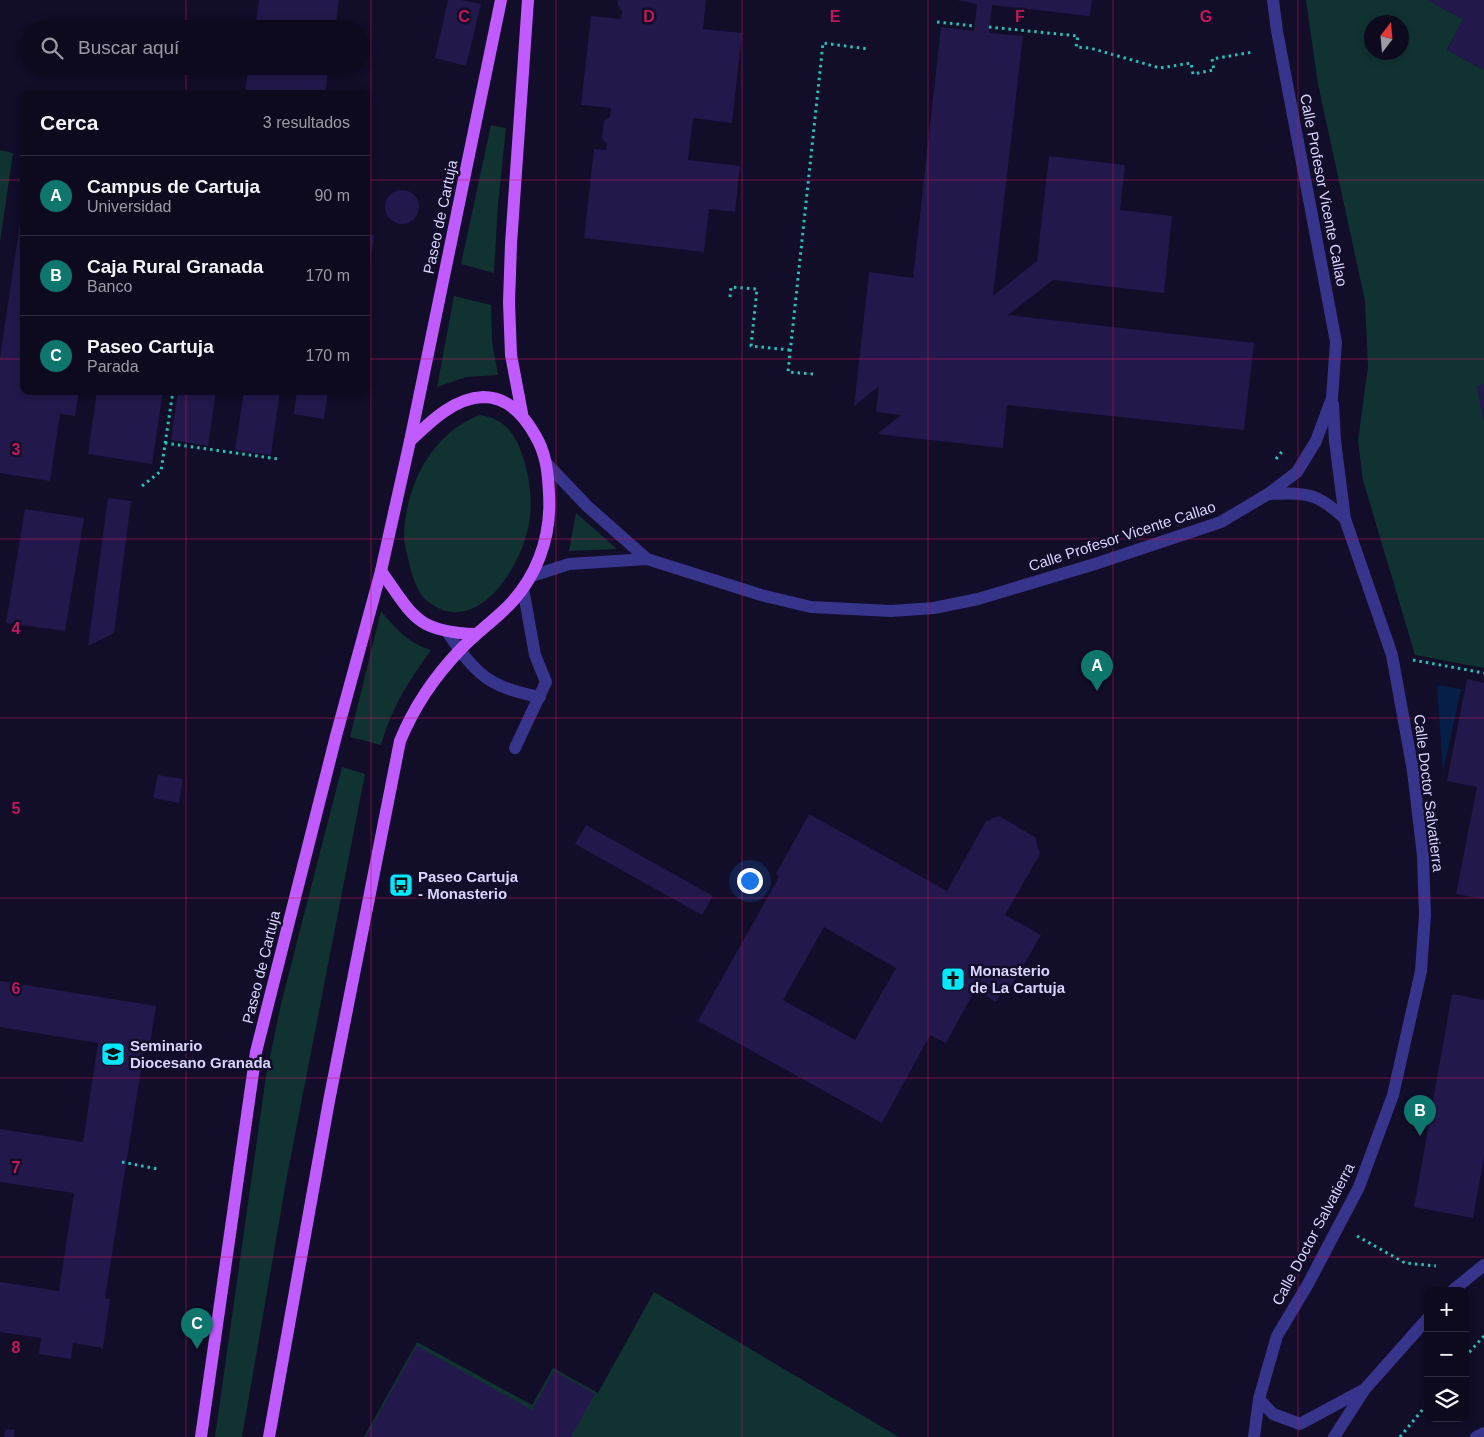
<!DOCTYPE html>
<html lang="es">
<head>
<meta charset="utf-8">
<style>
	body { margin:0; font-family:Helvetica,sans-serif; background:#1c182b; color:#f1f3f6 }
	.controls { position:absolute; right:15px; bottom:15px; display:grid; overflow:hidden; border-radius:10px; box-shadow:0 2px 8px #0003 }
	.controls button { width:45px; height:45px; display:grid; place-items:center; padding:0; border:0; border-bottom:1px solid #2e2b3c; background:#0e0a1e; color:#f1f3f6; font:25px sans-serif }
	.compass { position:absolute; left:1364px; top:15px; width:45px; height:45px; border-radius:50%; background:#0e0a1e; box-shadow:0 2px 8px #0003; rotate:16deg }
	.you { position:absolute; left:749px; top:880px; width:18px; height:18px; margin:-12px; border:4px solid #fff; border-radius:50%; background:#1a73e8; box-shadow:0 0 0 8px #1a73e833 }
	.badge { display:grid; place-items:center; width:32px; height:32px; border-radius:50%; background:#0f766e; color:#fff; font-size:16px; font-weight:700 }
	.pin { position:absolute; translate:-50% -41px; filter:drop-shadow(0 1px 2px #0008) }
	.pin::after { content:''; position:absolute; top:26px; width:18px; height:15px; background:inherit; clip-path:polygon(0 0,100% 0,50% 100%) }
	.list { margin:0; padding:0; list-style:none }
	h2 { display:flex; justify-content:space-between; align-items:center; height:65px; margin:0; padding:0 20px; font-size:21px }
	h2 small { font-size:16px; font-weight:400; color:#9b9aa4 }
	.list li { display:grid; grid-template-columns:32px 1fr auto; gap:15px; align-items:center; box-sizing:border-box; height:80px; padding:0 20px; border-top:1px solid #2e2b3c }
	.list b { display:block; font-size:19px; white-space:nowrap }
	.list p { margin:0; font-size:16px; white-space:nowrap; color:#9b9aa4 }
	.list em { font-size:16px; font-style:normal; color:#9b9aa4 }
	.icon { flex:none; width:28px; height:28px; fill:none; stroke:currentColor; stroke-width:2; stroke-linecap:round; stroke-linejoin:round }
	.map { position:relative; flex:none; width:1484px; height:1437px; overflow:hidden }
	.search { position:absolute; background:#0e0a1e; box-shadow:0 2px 8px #0003; left:20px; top:20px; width:350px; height:55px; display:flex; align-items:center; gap:12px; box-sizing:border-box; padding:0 18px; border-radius:28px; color:#9b9aa4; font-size:19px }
	.panel { position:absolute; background:#0e0a1e; box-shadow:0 2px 8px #0003; left:20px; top:90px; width:350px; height:305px; border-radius:10px }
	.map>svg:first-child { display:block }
	.green { fill:#103331; fill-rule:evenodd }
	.water { fill:#051f49 }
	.building { fill:#22184b; fill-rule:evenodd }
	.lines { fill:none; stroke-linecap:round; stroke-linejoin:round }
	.path { stroke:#24c3b8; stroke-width:3; stroke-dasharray:2.5 4; stroke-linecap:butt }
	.service { stroke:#37348b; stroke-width:12 }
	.tertiary { stroke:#37348b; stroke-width:12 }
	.primary { stroke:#c05cff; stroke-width:12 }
	.grid { fill:none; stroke:#c2185b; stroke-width:1; stroke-opacity:0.55 }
	.labels { text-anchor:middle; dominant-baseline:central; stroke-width:5; stroke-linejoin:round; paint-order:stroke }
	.street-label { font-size:15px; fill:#d9d5ff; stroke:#120d28 }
	.poi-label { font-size:15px; font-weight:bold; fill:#d9d5ff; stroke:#120d28; text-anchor:start }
	.grid-label { font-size:16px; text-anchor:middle; font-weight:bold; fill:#c2185b; stroke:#120d28; stroke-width:5; stroke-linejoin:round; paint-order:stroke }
</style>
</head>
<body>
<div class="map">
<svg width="1484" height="1437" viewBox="0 0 1484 1437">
	<rect width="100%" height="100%" fill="#120d28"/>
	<g class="green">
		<path d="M1306 0H1427L1463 19 1447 50 1484 70V668L1415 655 1363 480 1358 441 1368 367 1365 301 1318 84ZM1372 22H1402V52H1372Z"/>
		<polygon points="491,125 506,128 498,204 494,273 461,264"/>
		<polygon points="0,150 13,153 0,242"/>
		<polygon points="454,296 491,305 492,342 498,375 466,377 437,387"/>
		<path d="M480 415C505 419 515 433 523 457 531 483 534 509 526 536 515 576 472 639 426 600 417 593 412 574 409 563 408 555 404 545 404 537 405 487 431 433 480 415Z"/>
		<polygon points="576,513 617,549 569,551"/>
		<path d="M381 611C396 629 408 643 431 650 407 684 393 705 381 745L350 737Z"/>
		<polygon points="342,767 365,774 287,1176 242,1437 215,1437 266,1076 281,1004"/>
		<polygon points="654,1292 899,1437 364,1437 417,1342 532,1405 553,1368 598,1393"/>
	</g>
	<polygon class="water" points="1437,685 1461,689 1443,772"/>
	<g class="building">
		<polygon points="259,0 339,0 335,29 255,29"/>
		<polygon points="448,0 462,0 481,4 466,66 435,58"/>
		<polygon points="618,0 706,0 703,29 742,33 732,123 693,118 688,160 740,166 735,212 709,209 704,252 584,238 594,149 606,150 607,144 602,138 604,121 610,117 611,108 581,105 591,16 621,19 622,11 618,5"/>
		<polygon points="957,0 1092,0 1090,16 992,5 989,33 1023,36 993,296 1037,261 1049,156 1125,165 1120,210 1172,216 1164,293 1053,280 1008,315 1254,343 1244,430 1007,405 1003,448 877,434 901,415 876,412 879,386 854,406 869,272 913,278 941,27 974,31 977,4"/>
		<polygon points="1427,0 1484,0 1484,70 1447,50 1463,19"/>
		<polygon points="249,66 329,66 325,94 263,94 245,91"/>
		<circle cx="402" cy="207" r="17"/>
		<polygon points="23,203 24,391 79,391 75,416 60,414 50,481 0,473 0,358"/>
		<polygon points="366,234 374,235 367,280 366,280"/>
		<polygon points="1484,384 1484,420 1483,420 1477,386"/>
		<polygon points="97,391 163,391 152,464 88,454"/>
		<polygon points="178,391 216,391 208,446 171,440"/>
		<polygon points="244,391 280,391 271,455 235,450"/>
		<polygon points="297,391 328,391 324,419 294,414"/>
		<polygon points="108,498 131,501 114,633 88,646"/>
		<polygon points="25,509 84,518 65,631 6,623"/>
		<polygon points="1467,679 1484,683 1484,899 1456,894 1477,787 1447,781"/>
		<polygon points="158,775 183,779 179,803 153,798"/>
		<path d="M809 814 947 891 986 821 999 816 1035 837 1040 854 1005 915 1041 935 1008 992 1003 989 996 1002 975 990 946 1043 930 1035 882 1123 698 1021 779 877 776 874ZM824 927 896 968 855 1040 783 1000Z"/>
		<polygon points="586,825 713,896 702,915 575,844"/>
		<polygon points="0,981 156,1006 149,1051 144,1050 105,1298 110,1299 103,1348 73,1343 71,1359 39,1354 41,1338 0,1332 0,1282 59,1291 74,1193 0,1182 0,1129 83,1142 98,1043 0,1027"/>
		<polygon points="1452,994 1484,1000 1484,1157 1473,1218 1414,1207"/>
		<polygon points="417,1346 532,1410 554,1371 595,1394 571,1437 366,1437"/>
		<polygon points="6,1429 15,1430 14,1437 4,1437"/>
	</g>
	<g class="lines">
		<g class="path">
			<polyline points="937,22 975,26"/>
			<polyline points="989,27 1078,36 1076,47 1090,48 1160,68 1191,63 1193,74 1214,70 1212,59 1253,52"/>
			<polyline points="730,297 731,287 757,289 751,346 790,350"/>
			<polyline points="813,374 788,372 823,43 868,49"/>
			<polyline points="165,443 278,459"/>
			<polyline points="1276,459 1284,449"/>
			<polyline points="142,486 161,471 173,391"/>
			<polyline points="1413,660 1484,673"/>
			<polyline points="122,1162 158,1169"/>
			<polyline points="1357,1236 1405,1263 1436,1266"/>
			<polyline points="1465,1357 1484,1336"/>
			<polyline points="1400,1437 1428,1403"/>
		</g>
		<g class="service">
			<path d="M448 633C476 675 490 688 540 697"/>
			<polyline points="515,748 546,682 535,655 523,588"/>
		</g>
		<g class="tertiary">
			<polyline points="548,465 587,506 647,559"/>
			<path d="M1268 494C1306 493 1316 491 1345 519"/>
			<polyline points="532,576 569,564 647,559 761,595 811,607 891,611 934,608 978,599 1095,564 1221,522 1268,494 1297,472 1316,441 1332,398 1336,342 1277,31 1273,0"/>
			<polyline points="1452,1291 1484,1265"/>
			<polyline points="1259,1399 1273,1414 1300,1424 1363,1390"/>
			<polyline points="1254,1437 1259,1399 1277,1336 1308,1284 1359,1187 1393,1095 1421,971 1425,915 1423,856 1413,771 1392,655 1345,519 1335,441 1333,404"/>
			<polyline points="1334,1437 1365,1389 1428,1318"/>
			<polyline points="1476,1437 1484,1433"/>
		</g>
		<g class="primary">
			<polyline points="522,413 511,355 509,302 511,244 528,0"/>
			<path d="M381 571C413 616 416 632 476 634"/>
			<polyline points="201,1437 256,1052 336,736 381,571 410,441 501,0"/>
			<path d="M269 1437 329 1101 400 741C414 707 434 677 460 650 473 636 488 625 502 612 536 581 552 538 549 493 548 472 546 453 535 435 524 415 508 397 483 397 454 398 430 422 410 441"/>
		</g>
	</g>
	<path class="grid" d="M186 0V29M371 0V1437M556 0V1437M742 0V1437M928 0V1437M1113 0V1437M1298 0V1437M186 66V94M0 180H24M366 180H1484M0 359H24M366 359H1484M186 391V1437M0 539H1484M0 718H1484M0 898H1484M0 1078H1484M0 1257H1484"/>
	<defs>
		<g id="bus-square" transform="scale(1.25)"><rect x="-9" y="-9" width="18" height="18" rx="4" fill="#01e8ff" stroke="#120d28"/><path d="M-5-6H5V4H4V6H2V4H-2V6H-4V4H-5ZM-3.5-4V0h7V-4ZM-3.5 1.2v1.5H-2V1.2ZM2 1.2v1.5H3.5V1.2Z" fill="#111"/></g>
		<g id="church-square" transform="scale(1.25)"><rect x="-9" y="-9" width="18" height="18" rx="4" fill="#01e8ff" stroke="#120d28"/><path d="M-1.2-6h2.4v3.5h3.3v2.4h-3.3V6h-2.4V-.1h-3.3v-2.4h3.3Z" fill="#111"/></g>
		<g id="university-square" transform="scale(1.25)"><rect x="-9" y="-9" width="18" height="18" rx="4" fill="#01e8ff" stroke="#120d28"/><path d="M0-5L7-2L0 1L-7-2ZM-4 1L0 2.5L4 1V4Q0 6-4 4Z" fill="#111"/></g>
	</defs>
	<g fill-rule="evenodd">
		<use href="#bus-square" x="401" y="885"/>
		<use href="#church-square" x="953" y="979"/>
		<use href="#university-square" x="113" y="1054"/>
	</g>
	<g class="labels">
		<g class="street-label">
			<text transform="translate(1324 190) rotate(79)">Calle Profesor Vicente Callao</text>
			<text transform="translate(440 217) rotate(-78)">Paseo de Cartuja</text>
			<text transform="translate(1122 536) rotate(-18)">Calle Profesor Vicente Callao</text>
			<text transform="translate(1429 793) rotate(83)">Calle Doctor Salvatierra</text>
			<text transform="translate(261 967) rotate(-76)">Paseo de Cartuja</text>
			<text transform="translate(1313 1234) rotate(-62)">Calle Doctor Salvatierra</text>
		</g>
		<g class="poi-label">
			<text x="418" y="876">Paseo Cartuja<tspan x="418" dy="17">- Monasterio</tspan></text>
			<text x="970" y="970">Monasterio<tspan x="970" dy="17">de La Cartuja</tspan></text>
			<text x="130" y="1045">Seminario<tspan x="130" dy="17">Diocesano Granada</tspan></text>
		</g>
	</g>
	<g class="grid-label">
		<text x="464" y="22">C</text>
		<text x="649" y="22">D</text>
		<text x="835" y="22">E</text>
		<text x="1020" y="22">F</text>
		<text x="1206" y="22">G</text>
		<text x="16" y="455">3</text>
		<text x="16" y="634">4</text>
		<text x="16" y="814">5</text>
		<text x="16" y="994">6</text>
		<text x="16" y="1173">7</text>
		<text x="16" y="1353">8</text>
	</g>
</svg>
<div class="controls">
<button>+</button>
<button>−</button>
<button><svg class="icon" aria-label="layers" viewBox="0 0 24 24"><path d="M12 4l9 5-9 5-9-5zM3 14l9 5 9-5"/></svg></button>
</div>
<svg class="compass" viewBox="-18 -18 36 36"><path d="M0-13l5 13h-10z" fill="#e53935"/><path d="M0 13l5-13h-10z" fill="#9b9aa4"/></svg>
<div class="you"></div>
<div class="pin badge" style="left:1097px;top:691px">A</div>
<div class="pin badge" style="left:1420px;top:1136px">B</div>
<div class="pin badge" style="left:197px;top:1349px">C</div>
<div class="search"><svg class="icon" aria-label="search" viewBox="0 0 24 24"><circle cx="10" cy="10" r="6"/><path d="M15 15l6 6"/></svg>Buscar aquí</div>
<section class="panel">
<h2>Cerca<small>3 resultados</small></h2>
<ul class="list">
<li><span class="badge">A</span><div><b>Campus de Cartuja</b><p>Universidad</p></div><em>90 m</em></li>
<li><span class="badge">B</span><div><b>Caja Rural Granada</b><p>Banco</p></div><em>170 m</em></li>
<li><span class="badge">C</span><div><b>Paseo Cartuja</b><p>Parada</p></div><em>170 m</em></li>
</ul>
</section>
</div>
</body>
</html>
